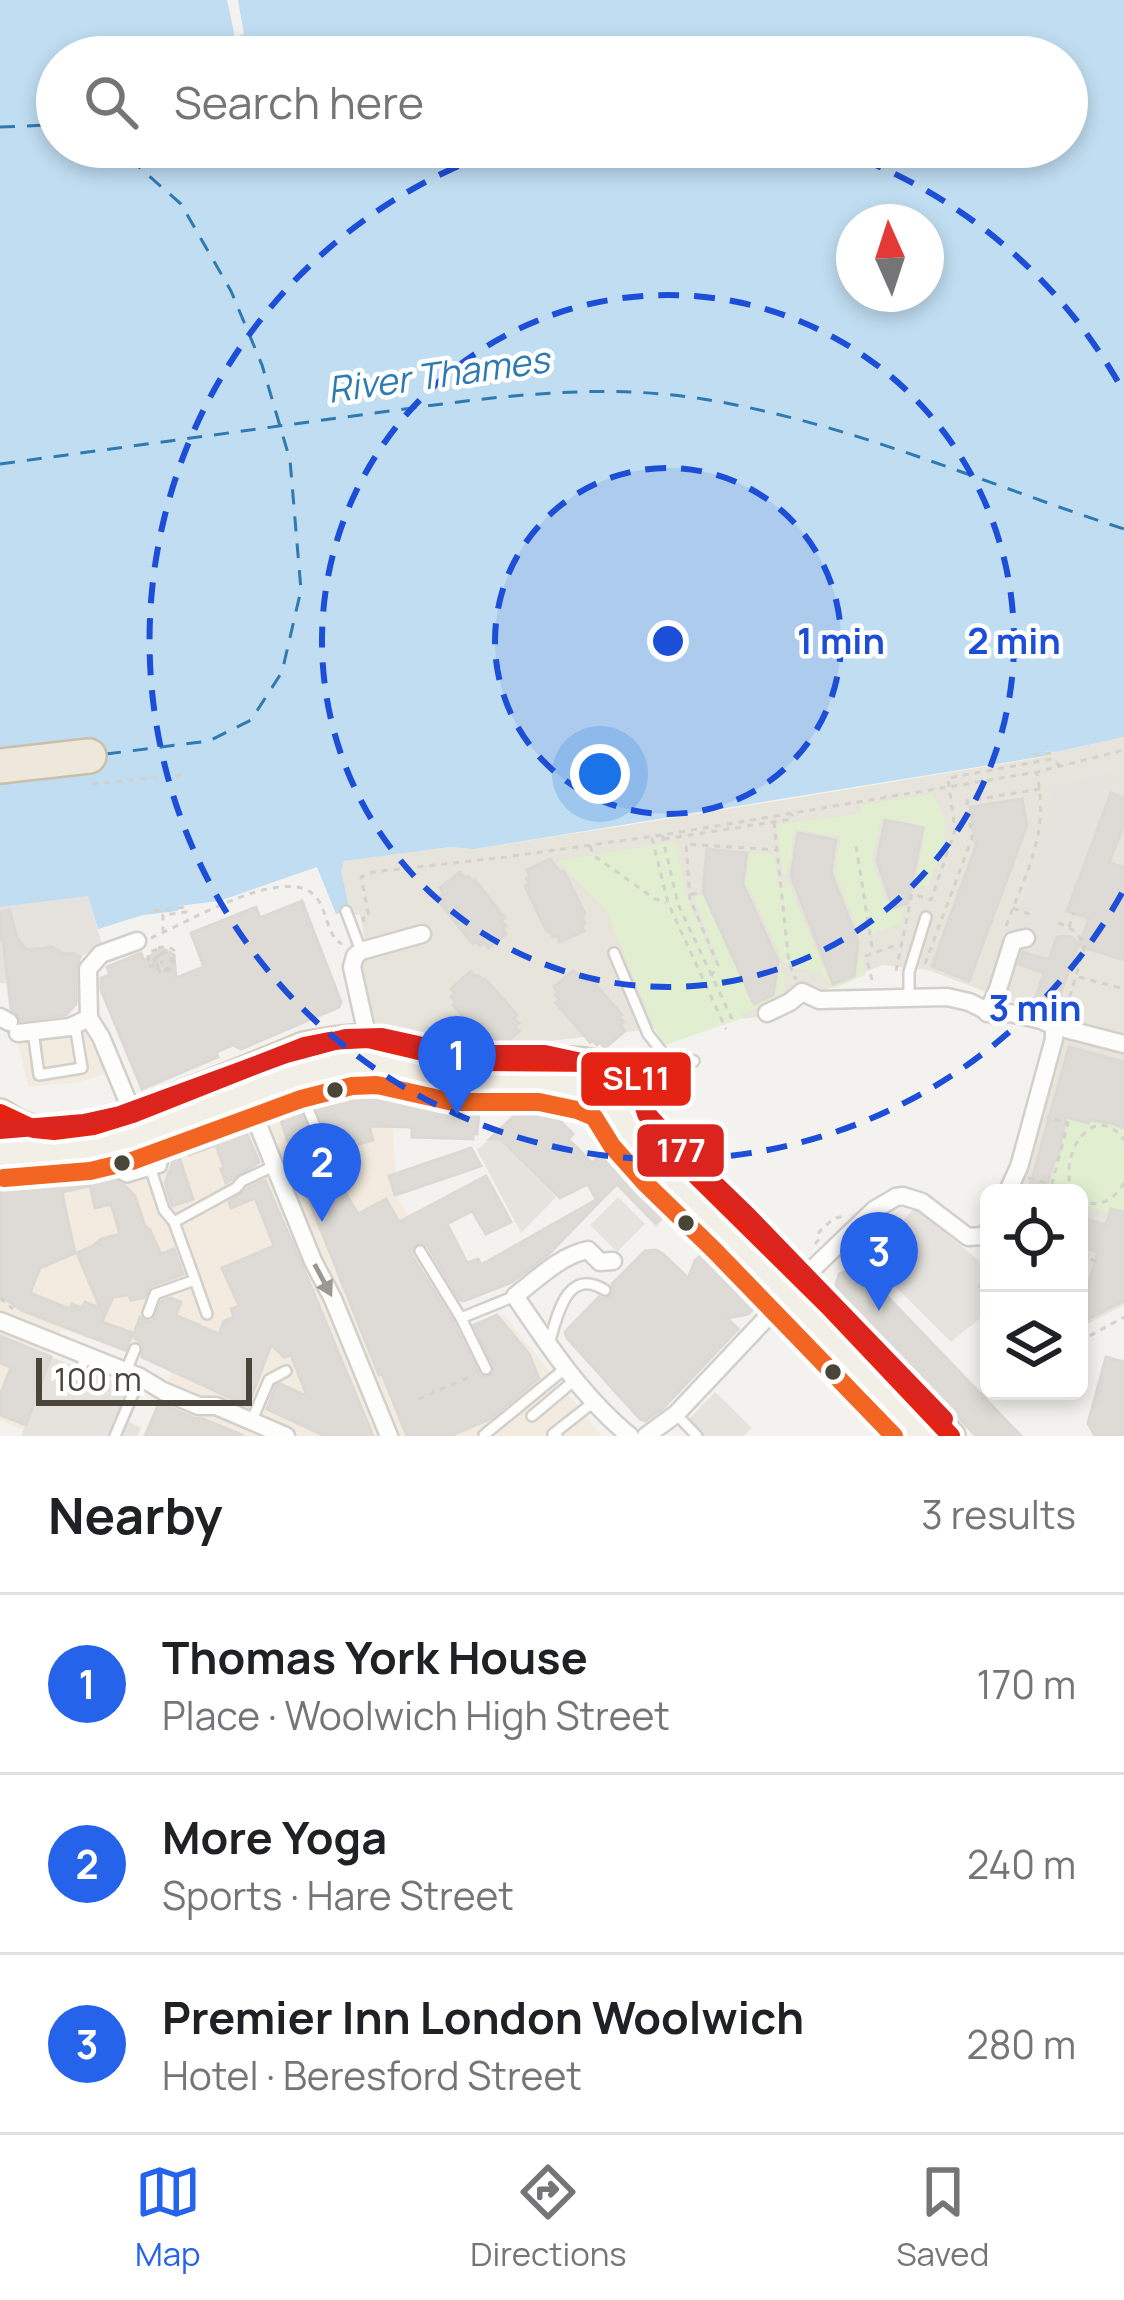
<!DOCTYPE html>
<html lang="en">
<head>
<meta charset="utf-8">
<style>
	body { margin:0; font-family:Manrope,sans-serif; background:#f6f6f6; color:#202124 }
	.controls { position:absolute; right:36px; bottom:36px; display:grid; overflow:hidden; border-radius:18px; box-shadow:0 6px 18px #0003 }
	.controls button { width:108px; height:108px; display:grid; place-items:center; padding:0; border:0; border-bottom:3px solid #e0e0e0; background:#fff; color:#202124; font:60px sans-serif }
	.compass { position:absolute; left:836px; top:204px; width:108px; height:108px; border-radius:50%; background:#fff; box-shadow:0 6px 18px #0003; rotate:357deg }
	.scale { position:absolute; left:36px; bottom:30px; width:216px; box-sizing:border-box; padding-left:12px; border:6px solid #4b4439; border-top:0; font-size:33px; line-height:42px; white-space:nowrap; color:#4b4439; -webkit-text-stroke:9px #fff; paint-order:stroke }
	.you { position:absolute; left:600px; top:774px; width:42px; height:42px; margin:-30px; border:9px solid #fff; border-radius:50%; background:#1a73e8; box-shadow:0 0 0 18px #1a73e833 }
	.badge { display:grid; place-items:center; width:78px; height:78px; border-radius:50%; background:#2563eb; color:#fff; font-size:39px; font-weight:700 }
	.pin { position:absolute; translate:-50% -99px; filter:drop-shadow(0 3px 6px #0008) }
	.pin::after { content:''; position:absolute; top:63px; width:42px; height:36px; background:inherit; clip-path:polygon(0 0,100% 0,50% 100%) }
	.list { margin:0; padding:0; list-style:none }
	h2 { display:flex; justify-content:space-between; align-items:center; height:156px; margin:0; padding:0 48px; font-size:51px }
	h2 small { font-size:39px; font-weight:400; color:#757577 }
	.list li { display:grid; grid-template-columns:78px 1fr auto; gap:36px; align-items:center; box-sizing:border-box; height:180px; padding:0 48px; border-top:3px solid #e0e0e0 }
	.list b { display:block; font-size:45px; white-space:nowrap }
	.list p { margin:0; font-size:39px; white-space:nowrap; color:#757577 }
	.list em { font-size:39px; font-style:normal; color:#757577 }
	.icon { flex:none; width:66px; height:66px; fill:none; stroke:currentColor; stroke-width:2; stroke-linecap:round; stroke-linejoin:round }
	.map { position:relative; flex:none; width:1124px; height:1436px; overflow:hidden }
	.search { position:absolute; background:#fff; box-shadow:0 6px 18px #0003; left:36px; right:36px; top:36px; height:132px; display:flex; align-items:center; gap:30px; box-sizing:border-box; padding:0 42px; border-radius:66px; color:#757577; font-size:45px }
	.sheet { height:696px; background:#fff }
	nav { display:flex; justify-content:space-around; align-items:center; box-sizing:border-box; height:168px; border-top:3px solid #e0e0e0; background:#fff; font-size:33px; color:#757577 }
	nav a { display:grid; justify-items:center; gap:6px }
	nav .on { color:#2563eb }
	.map>svg:first-child { display:block }
	.residential { fill:#e7e4dc }
	.commercial { fill:#f3ebdf }
	.industrial { fill:#e6e2de }
	.green { fill:#e1eecf }
	.parking { fill:#e6e3df }
	.water { fill:#c0ddf1; fill-rule:evenodd }
	.lines { fill:none; stroke-linecap:round; stroke-linejoin:round }
	.ferry { stroke:#2e7ab2; stroke-width:3; stroke-dasharray:15 12; stroke-linecap:butt }
	.building { fill:#dedbd6; stroke:#dcd9d4; stroke-width:3; fill-rule:evenodd }
	.lane-casing { stroke:#d2d0cb; stroke-width:14 }
	.street-casing { stroke:#d2d0cb; stroke-width:21 }
	.primary-casing { stroke:#d6cebb; stroke-width:32 }
	.highway-casing { stroke:#ccbfa9; stroke-width:38 }
	.path { stroke:#d3d2cc; stroke-width:3; stroke-dasharray:6 6; stroke-linecap:butt }
	.lane { stroke:#fdfdfc; stroke-width:9 }
	.street { stroke:#fdfdfc; stroke-width:16 }
	.primary { stroke:#f2efe6; stroke-width:27 }
	.highway { stroke:#ede8db; stroke-width:33 }
	.bus-1-casing { stroke:#fff; stroke-width:27 }
	.bus-2-casing { stroke:#fff; stroke-width:27 }
	.bus-3-casing { stroke:#fff; stroke-width:27 }
	.bus-1 { stroke:#e42313; stroke-width:18 }
	.bus-2 { stroke:#f26522; stroke-width:18 }
	.bus-3 { stroke:#dc241f; stroke-width:18 }
	.oneway { fill:#9b9791 }
	.ring { fill:none; stroke:#1d4ed8; stroke-width:6; stroke-dasharray:21 15 }
	.bus-dot { fill:#4b4439; stroke:#fff; stroke-width:4.5 }
	.labels { text-anchor:middle; dominant-baseline:central; stroke-width:9; stroke-linejoin:round; paint-order:stroke }
	.water-label { font-size:36px; font-style:italic; fill:#2e7ab2; stroke:#fff }
	.centre { fill:#1d4ed8; stroke:#fff; stroke-width:6 }
	.ring-label { font-size:36px; text-anchor:middle; font-weight:bold; fill:#1d4ed8; stroke:#fff; stroke-width:9; stroke-linejoin:round; paint-order:stroke }
	.line-badge { stroke:#fff; stroke-width:4.5 }
	.badge-label { font-size:33px; text-anchor:middle; font-weight:bold; fill:#fff }
</style>
</head>
<body>
<div class="map">
<svg width="1124" height="1436" viewBox="0 0 1124 1436">
	<rect width="100%" height="100%" fill="#f4f2ee"/>
	<polygon class="residential" points="1124,737 1124,1305 1087,1324 1079,1322 1079,1193 1019,1193 1064,1021 928,970 882,965 766,1016 454,1052 375,1032 358,959 365,941 360,914 351,916 341,870 343,861 450,847 474,849 655,821 1044,757 1044,751 1057,752"/>
	<g class="commercial">
		<polygon points="81,1030 89,1032 95,1041 108,1073 79,1082 28,1087 17,1038"/>
		<polygon points="360,1072 391,1074 396,1194 471,1327 504,1315 602,1436 149,1436 173,1368 61,1329 22,1430 0,1420 0,1178 97,1156 319,1078"/>
	</g>
	<polygon class="industrial" points="88,896 102,945 80,957 85,995 63,1017 30,1022 14,1036 4,1031 11,1010 8,983 0,983 0,907"/>
	<g class="green">
		<path d="M932 794C957 831 941 849 928 887L912 882 913 876 917 875 926 826 882 818 872 861 889 909 905 904 901 923 872 934 870 928 859 932 835 871 841 836 795 829 787 874 783 875 777 825 861 813V805Z"/>
		<polygon points="676,842 687,897 715,964 720,966 693,896 703,895 752,1004 776,994 779,972 785,973 783,995 779,999 742,1014 743,1018 662,1046 606,910 557,861"/>
		<polygon points="747,853 775,854 778,884 788,881 823,967 827,968 834,983 856,975 860,953 863,958 865,975 832,989 821,972 791,968 790,963 783,962 750,889 745,889 743,884"/>
		<polygon points="1051,1113 1087,1123 1089,1120 1111,1123 1124,1130 1124,1212 1111,1209 1109,1213 1079,1204 1079,1193 1052,1193 1029,1187 1033,1176 1051,1180 1065,1130 1048,1125"/>
	</g>
	<g class="parking">
		<polygon points="1112,771 1116,780 1049,960 1006,945 1044,836 1051,787"/>
		<polygon points="494,1135 556,1197 521,1233 477,1150"/>
		<polygon points="618,1197 645,1224 617,1252 590,1225"/>
		<polygon points="914,1208 986,1266 981,1275 986,1302 984,1310 980,1318 951,1342 864,1255 892,1221 899,1225"/>
		<polygon points="51,1357 142,1392 129,1422 141,1427 138,1436 21,1436"/>
		<polygon points="715,1392 752,1428 744,1436 704,1436 688,1420"/>
	</g>
	<path class="water" d="M0 0H227L235 37 244 34 238 0H1124V737L1056 752 1045 751V756L474 849 450 847 344 861 341 870 351 916 346 912 336 914 317 867 219 901 178 906V911L143 915 98 929 88 896 0 907ZM57 57H1067V147H57ZM854 222H926V294H854Z"/>
	<g class="lines">
		<g class="ferry">
			<polyline points="0,127 49,125 57,128"/>
			<path d="M0 464C118 448 235 432 353 416 474 400 594 379 715 401 857 426 988 485 1124 529"/>
			<polyline points="106,754 209,741 251,720 282,672 301,590 290,460 262,365 231,291 181,204 123,153 107,147"/>
		</g>
	</g>
	<g class="building">
		<polygon points="1111,793 1124,798 1124,824 1109,863 1124,867 1124,960 1079,946 1089,918 1067,911"/>
		<polygon points="1022,799 1027,825 969,981 932,966 976,846 970,807"/>
		<polygon points="885,820 923,828 908,903 893,908 877,861"/>
		<polygon points="798,833 836,840 831,872 858,942 854,976 833,984 791,876"/>
		<polygon points="707,849 747,853 743,884 778,961 773,995 754,1004 703,891"/>
		<polygon points="550,859 560,872 564,871 585,914 581,916 585,923 581,924 584,931 560,942 557,935 553,937 550,931 547,932 525,886 529,884 526,878 530,876 527,870"/>
		<polygon points="460,872 465,878 468,876 473,882 475,880 505,918 501,921 506,926 502,929 506,934 488,948 484,943 480,946 476,941 473,944 441,904 444,902 440,896 444,894 440,888"/>
		<polygon points="302,901 341,1002 339,1007 241,1049 233,1045 216,1052 218,1057 142,1089 101,990 101,978 110,975 107,967 141,953 144,961 157,951 164,949 174,955 176,978 204,967 191,933 256,907 260,918"/>
		<polygon points="10,910 17,938 26,950 52,947 64,954 73,953 80,957 75,969 76,1004 66,1015 21,1020 11,1009 3,940 0,940 0,912"/>
		<polygon points="1069,936 1079,942 1056,1006 1035,999 1044,973 1019,964 1023,952 1049,960 1057,937"/>
		<polygon points="573,971 587,981 590,978 622,1015 619,1017 624,1022 621,1025 625,1031 605,1048 600,1042 597,1045 592,1040 590,1042 556,1003 560,1000 555,995 558,992 554,987"/>
		<polygon points="470,972 476,977 478,975 483,981 485,979 517,1015 514,1018 519,1023 515,1026 519,1031 505,1044 498,1041 494,1044 490,1040 487,1043 453,1005 456,1002 451,997 455,994 451,989"/>
		<polygon points="1069,1047 1124,1062 1124,1128 1111,1123 1089,1120 1088,1123 1066,1117 1057,1160 1054,1160 1045,1193 1028,1193"/>
		<polygon points="377,1079 381,1082 382,1096 477,1097 477,1111 479,1112 477,1134 473,1134 473,1139 412,1137 412,1127 369,1126 373,1140 335,1151 310,1091 352,1080"/>
		<polygon points="292,1096 322,1161 319,1162 330,1193 342,1187 358,1214 386,1199 399,1222 486,1176 511,1222 486,1234 472,1211 447,1224 467,1263 478,1259 481,1265 596,1200 598,1203 549,1254 512,1282 464,1301 460,1300 427,1245 419,1242 412,1248 412,1256 452,1320 480,1376 491,1376 495,1368 474,1325 497,1315 529,1354 539,1378 490,1419 450,1436 407,1436 382,1374 379,1375 297,1170 275,1102"/>
		<polygon points="535,1096 573,1134 568,1139 592,1163 615,1141 675,1204 656,1224 617,1184 598,1203 588,1184 560,1198 500,1139 490,1139"/>
		<polygon points="239,1116 259,1162 226,1183 221,1169 224,1168 216,1145 189,1155 182,1137"/>
		<polygon points="471,1148 481,1166 395,1195 389,1176"/>
		<polygon points="177,1151 193,1199 172,1206 165,1183"/>
		<path d="M99 1163 104 1178 108 1177 124 1185 135 1196 145 1226 150 1230 161 1254 174 1249 183 1274 151 1286 144 1298 131 1300 128 1295 113 1297 102 1322 133 1333 125 1350 23 1311 0 1296V1177ZM90 1186 95 1208 111 1204 120 1234 101 1239 93 1246 77 1253 100 1308 85 1302 82 1308 72 1304 70 1309 30 1293 40 1268 75 1253 62 1192Z"/>
		<polygon points="265,1180 307,1277 373,1436 325,1436 267,1409 276,1386 280,1384 307,1396 291,1355 284,1357 271,1345 248,1406 142,1357 143,1345 133,1336 140,1317 146,1322 153,1321 162,1301 171,1298 181,1302 176,1315 219,1334 224,1321 234,1317 231,1309 239,1306 222,1268 274,1246 255,1198 231,1208 229,1202 248,1188"/>
		<polygon points="1111,1209 1124,1212 1124,1297 1123,1301 1086,1320 1079,1318 1079,1288 1087,1290 1098,1252 1079,1246 1079,1217 1106,1225"/>
		<polygon points="715,1243 766,1295 764,1298 748,1314 727,1318 738,1329 662,1409 645,1421 640,1419 567,1338 565,1332 599,1297 605,1299 611,1296 614,1290 612,1284 645,1251 656,1250 663,1254 688,1278 695,1261"/>
		<polygon points="853,1268 863,1273 881,1290 1021,1436 976,1436 839,1292 836,1284 839,1274"/>
		<polygon points="0,1336 51,1357 26,1425 0,1415 0,1395 11,1367 0,1363"/>
		<polygon points="1106,1357 1124,1362 1124,1436 1095,1436 1088,1423"/>
		<polygon points="159,1403 194,1418 203,1419 244,1436 145,1436"/>
	</g>
	<g class="lines">
		<g class="lane-casing">
			<g id="lane">
				<polyline points="346,911 361,951"/>
				<polyline points="614,953 648,1034 669,1061"/>
				<polyline points="909,998 909,972 926,917"/>
				<polyline points="33,1031 39,1075 82,1068 75,1025"/>
				<polyline points="636,1071 684,1058 694,1061"/>
				<polyline points="296,1081 327,1154"/>
				<polyline points="645,1086 668,1077 672,1069 669,1061"/>
				<polyline points="107,1147 115,1171 127,1177 161,1167 164,1153 158,1134"/>
				<polyline points="151,1170 164,1210 174,1222"/>
				<polyline points="420,1251 461,1318"/>
				<polyline points="195,1280 207,1314"/>
				<polyline points="148,1313 155,1294 195,1280 174,1222 236,1188 242,1181 274,1166"/>
				<path d="M549 1344C557 1317 566 1266 605 1290"/>
				<polyline points="486,1369 461,1318 515,1296"/>
				<polyline points="126,1371 135,1349"/>
				<polyline points="78,1376 86,1356"/>
				<polyline points="676,1414 697,1436"/>
				<polyline points="532,1416 576,1379"/>
				<polyline points="252,1420 269,1380 286,1371"/>
				<polyline points="484,1435 567,1367"/>
				<polyline points="115,1436 140,1377"/>
				<polyline points="557,1436 553,1434 595,1401"/>
			</g>
		</g>
		<g class="street-casing">
			<g id="street">
				<polyline points="767,1013 790,1002 802,992 819,1000 947,997 969,1002 993,1014 1010,1013 1041,1020 1054,1026 1124,1044"/>
				<polyline points="987,1013 998,989 1013,941 1026,938"/>
				<polyline points="0,1017 9,1022"/>
				<polyline points="18,1033 70,1027 89,1018"/>
				<polyline points="368,1039 352,967 355,956 361,951 422,934"/>
				<polyline points="246,1095 313,1261 333,1299 389,1436"/>
				<polyline points="133,1114 101,1037 89,1018 88,969 101,954 137,941"/>
				<polyline points="1007,1193 1019,1167 1054,1039 1054,1026"/>
				<path d="M613 1261 600 1262 588 1250C561 1255 537 1279 515 1296 548 1345 584 1399 630 1436"/>
				<polyline points="802,1279 874,1210 896,1197 903,1196 922,1202 968,1237 983,1236 989,1230"/>
				<polyline points="0,1321 140,1377 163,1391 199,1406 216,1406 286,1436"/>
				<polyline points="646,1436 676,1414 790,1293"/>
			</g>
		</g>
		<g class="primary-casing">
			<g id="primary">
				<polyline points="610,1082 623,1073 637,1079 649,1120 674,1154"/>
				<path d="M0 1113C11 1120 21 1127 34 1129 87 1139 142 1110 189 1092 228 1077 266 1062 304 1046 325 1042 347 1038 368 1039 405 1042 440 1058 477 1061 525 1066 579 1051 623 1073"/>
				<polyline points="0,1154 25,1150 87,1147 127,1138 294,1076 349,1062 379,1061 456,1078 542,1078 584,1087 610,1098 631,1132 663,1167 731,1233 927,1436"/>
				<polyline points="779,1256 951,1436"/>
			</g>
		</g>
		<g class="highway-casing">
			<polyline id="highway" points="0,766 89,756"/>
		</g>
		<g class="path">
			<polyline points="1033,755 1052,753"/>
			<polyline points="92,784 182,775"/>
			<polyline points="774,822 789,963 796,980"/>
			<polyline points="662,835 678,904 733,1021"/>
			<polyline points="652,838 668,903 726,1029"/>
			<polyline points="664,839 792,819 792,814"/>
			<polyline points="590,846 593,855 655,899 666,903"/>
			<polyline points="856,846 873,953"/>
			<polyline points="691,894 704,893"/>
			<polyline points="1013,908 1034,916"/>
			<polyline points="154,911 186,907 186,912 163,915 163,931"/>
			<polyline points="364,922 363,918 369,916 361,877 373,872 506,857 662,835 1037,772 1124,750"/>
			<path d="M1058 923C1071 927 1078 933 1085 946L1066 1009 1074 1013"/>
			<path d="M1006 926C1027 870 1049 835 1037 774"/>
			<polyline points="1069,927 1074,913"/>
			<path d="M151 938C185 924 286 862 316 897 328 911 326 936 342 944"/>
			<path d="M158 948C166 946 173 947 177 954L173 956"/>
			<polyline points="157,949 148,953 149,967 163,962"/>
			<path d="M161 954 155 960 159 970 164 971 173 963 166 953C159 952 154 956 154 963L160 972C167 973 171 970 174 963L172 957"/>
			<polyline points="925,964 972,838 967,801 1040,789"/>
			<polyline points="896,971 912,894 931,900 955,830 948,778 1052,759 1061,767"/>
			<polyline points="711,976 718,965 690,899 686,844 777,850"/>
			<polyline points="1079,977 1124,989"/>
			<polyline points="872,980 866,956 899,944"/>
			<polyline points="1028,1178 1052,1184 1068,1123 1047,1117"/>
			<path d="M1073 1193C1056 1156 1094 1098 1124 1140"/>
			<path d="M1079 1199C1098 1210 1114 1200 1124 1183"/>
			<polyline points="986,1210 989,1212"/>
			<polyline points="815,1244 820,1238 819,1232 833,1219 843,1216"/>
			<polyline points="856,1252 875,1273"/>
			<polyline points="1079,1256 1096,1261"/>
			<polyline points="843,1262 856,1252"/>
			<polyline points="978,1286 989,1288"/>
			<polyline points="0,1298 13,1309"/>
			<polyline points="1079,1339 1082,1340 1124,1317"/>
			<polyline points="418,1399 474,1375"/>
		</g>
		<use href="#lane" class="lane"/>
		<use href="#street" class="street"/>
		<use href="#primary" class="primary"/>
		<use href="#highway" class="highway"/>
		<g class="bus-1-casing">
			<polyline id="bus-1" points="0,1113 34,1129 54,1131 94,1126 133,1114 304,1046 329,1041 368,1039 440,1056 481,1062 598,1063 637,1079 646,1114 668,1148 829,1307 951,1436"/>
		</g>
		<g class="bus-2-casing">
			<polyline id="bus-2" points="4,1178 90,1171 132,1161 301,1099 352,1086 377,1085 453,1102 539,1102 577,1110 594,1117 612,1146 645,1183 714,1250 894,1436"/>
		</g>
		<g class="bus-3-casing">
			<polyline id="bus-3" points="0,1130 84,1123 120,1115 286,1054 346,1038 382,1037 459,1054 545,1054 591,1064 627,1081 650,1117 680,1150 748,1216 944,1419"/>
		</g>
		<use href="#bus-1" class="bus-1"/>
		<use href="#bus-2" class="bus-2"/>
		<use href="#bus-3" class="bus-3"/>
	</g>
	<defs><path id="oneway-solid" d="M-6-.8H1V-3.2L6.5 0L1 3.2V.8H-6Z" transform="scale(3)"/></defs>
	<use class="oneway" href="#oneway-solid" transform="translate(323 1280) rotate(62)"/>
	<circle cx="668" cy="641" r="173" fill="#1d4ed8" fill-opacity=".12"/>
	<g class="ring">
		<circle cx="668" cy="641" r="173"/>
		<circle cx="668" cy="641" r="346"/>
		<path d="M1122 893A519 519 0 1 1 508 147M828 147A519 519 0 0 1 1122 389"/>
	</g>
	<g class="bus-dot">
		<circle cx="335" cy="1090" r="10"/>
		<circle cx="122" cy="1163" r="10"/>
		<circle cx="686" cy="1223" r="10"/>
		<circle cx="833" cy="1372" r="10"/>
	</g>
	<g class="labels">
		<g class="water-label">
			<text transform="translate(438 374) rotate(-8)">River Thames</text>
		</g>
	</g>
	<circle cx="668" cy="641" r="18" class="centre"/>
	<g class="ring-label">
		<text x="841" y="654">1 min</text>
		<text x="1014" y="654">2 min</text>
		<text x="1035" y="1021">3 min</text>
	</g>
	<g class="line-badge">
		<rect x="579" y="1050" width="114" height="58" rx="12" fill="#e42313"/>
		<rect x="635" y="1122" width="91" height="57" rx="12" fill="#dc241f"/>
	</g>
	<g class="badge-label">
		<text x="636" y="1090">SL11</text>
		<text x="681" y="1162">177</text>
	</g>
</svg>
<div class="controls">
<button><svg class="icon" aria-label="locate" viewBox="0 0 24 24"><circle cx="12" cy="12" r="6"/><path d="M12 2v4M12 18v4M2 12h4M18 12h4"/></svg></button>
<button><svg class="icon" aria-label="layers" viewBox="0 0 24 24"><path d="M12 4l9 5-9 5-9-5zM3 14l9 5 9-5"/></svg></button>
</div>
<svg class="compass" viewBox="-18 -18 36 36"><path d="M0-13l5 13h-10z" fill="#e53935"/><path d="M0 13l5-13h-10z" fill="#757577"/></svg>
<div class="scale">100 m</div>
<div class="you"></div>
<div class="pin badge" style="left:457px;top:1115px">1</div>
<div class="pin badge" style="left:322px;top:1222px">2</div>
<div class="pin badge" style="left:879px;top:1311px">3</div>
<div class="search"><svg class="icon" aria-label="search" viewBox="0 0 24 24"><circle cx="10" cy="10" r="6"/><path d="M15 15l6 6"/></svg>Search here</div>
</div>
<section class="sheet">
<h2>Nearby<small>3 results</small></h2>
<ul class="list">
<li><span class="badge">1</span><div><b>Thomas York House</b><p>Place · Woolwich High Street</p></div><em>170 m</em></li>
<li><span class="badge">2</span><div><b>More Yoga</b><p>Sports · Hare Street</p></div><em>240 m</em></li>
<li><span class="badge">3</span><div><b>Premier Inn London Woolwich</b><p>Hotel · Beresford Street</p></div><em>280 m</em></li>
</ul>
</section>
<nav>
<a class="on"><svg class="icon" aria-label="map" viewBox="0 0 24 24"><path d="M3 6l6-2 6 2 6-2v14l-6 2-6-2-6 2zM9 4v14M15 6v14"/></svg>Map</a>
<a><svg class="icon" aria-label="directions" viewBox="0 0 24 24"><path d="M12 3l9 9-9 9-9-9zM9 14v-3h6M13 9l2 2-2 2"/></svg>Directions</a>
<a><svg class="icon" aria-label="saved" viewBox="0 0 24 24"><path d="M7 4h10v16l-5-4-5 4z"/></svg>Saved</a>
</nav>
</body>
</html>
